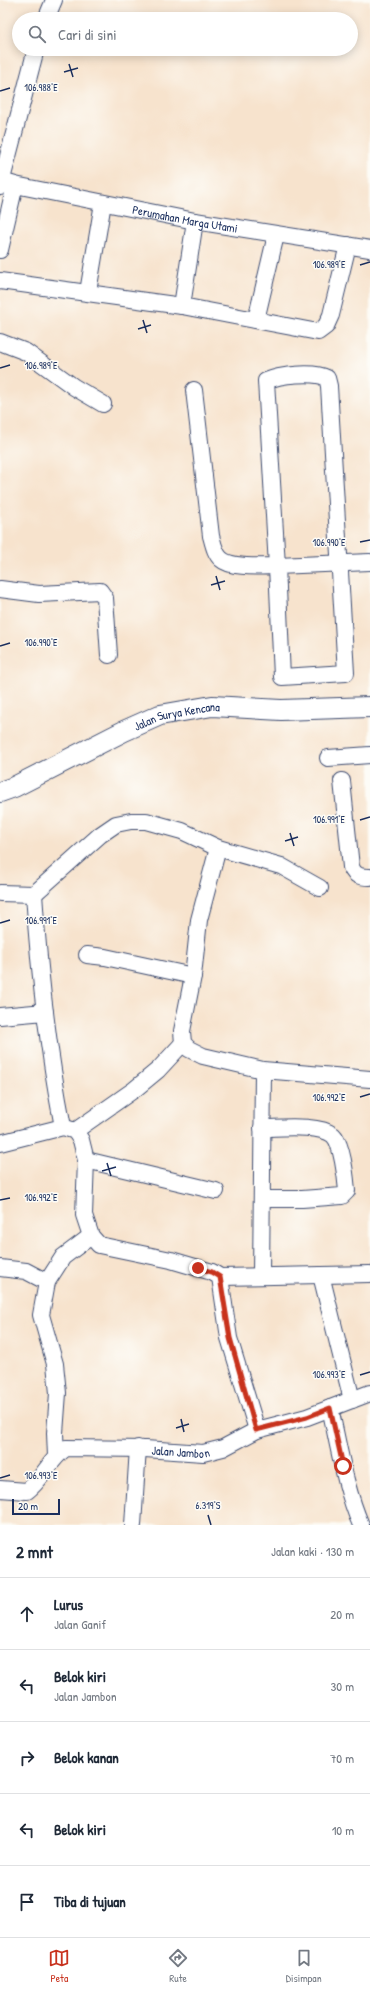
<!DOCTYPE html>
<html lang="id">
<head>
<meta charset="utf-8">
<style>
	body { margin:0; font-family:"Patrick Hand",sans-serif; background:#f2f2f3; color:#1f2937 }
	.scale { position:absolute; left:12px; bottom:10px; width:48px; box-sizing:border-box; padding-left:4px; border:2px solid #1b2f5e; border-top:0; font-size:11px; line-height:14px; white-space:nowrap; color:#1b2f5e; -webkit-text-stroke:3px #fdfcf7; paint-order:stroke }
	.stop { position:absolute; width:12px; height:12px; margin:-9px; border:3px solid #c8321e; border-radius:50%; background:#fff }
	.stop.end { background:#c8321e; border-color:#fff; box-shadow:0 1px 4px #0008 }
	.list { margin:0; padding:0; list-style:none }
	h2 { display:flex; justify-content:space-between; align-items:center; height:52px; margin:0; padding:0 16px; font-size:17px }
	h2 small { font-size:13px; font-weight:400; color:#747a83 }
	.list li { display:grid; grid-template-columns:26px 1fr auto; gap:12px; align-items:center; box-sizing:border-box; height:72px; padding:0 16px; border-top:1px solid #e0e1e3 }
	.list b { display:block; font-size:15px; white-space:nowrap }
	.list p { margin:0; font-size:13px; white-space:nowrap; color:#747a83 }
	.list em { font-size:13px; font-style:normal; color:#747a83 }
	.icon { flex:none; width:22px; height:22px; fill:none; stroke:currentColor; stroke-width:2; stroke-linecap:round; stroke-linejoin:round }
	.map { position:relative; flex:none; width:370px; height:1525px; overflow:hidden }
	.search { position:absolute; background:#fff; box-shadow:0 2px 10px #0003; left:12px; right:12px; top:12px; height:44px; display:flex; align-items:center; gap:10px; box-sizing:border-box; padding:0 14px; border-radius:22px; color:#747a83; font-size:15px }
	.sheet { height:412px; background:#fff }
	nav { display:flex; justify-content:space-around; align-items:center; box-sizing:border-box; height:56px; border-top:1px solid #e0e1e3; background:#fff; font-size:11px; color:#747a83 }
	nav a { display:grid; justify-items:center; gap:2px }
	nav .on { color:#c8321e }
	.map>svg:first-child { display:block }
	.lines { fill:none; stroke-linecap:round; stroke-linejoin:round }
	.minor-casing { stroke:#3c4a6f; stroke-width:18 }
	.tertiary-casing { stroke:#3c4a6f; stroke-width:22 }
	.minor { stroke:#fff; stroke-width:16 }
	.tertiary { stroke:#fff; stroke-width:20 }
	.route { stroke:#c8321e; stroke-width:5 }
	.ticks { fill:none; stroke:#1b2f5e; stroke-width:1.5 }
	.labels { text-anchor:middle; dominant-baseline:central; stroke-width:3; stroke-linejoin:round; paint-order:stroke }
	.street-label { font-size:12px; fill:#1b2f5e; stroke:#fdfcf7 }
	.ticks-label { font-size:10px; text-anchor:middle; fill:#1b2f5e; stroke:#fdfcf7; stroke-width:3; stroke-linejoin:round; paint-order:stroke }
</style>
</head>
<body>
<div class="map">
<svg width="370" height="1525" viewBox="0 0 370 1525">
	<rect width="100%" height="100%" fill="#fdfcf7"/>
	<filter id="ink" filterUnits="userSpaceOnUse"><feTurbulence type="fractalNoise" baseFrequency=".025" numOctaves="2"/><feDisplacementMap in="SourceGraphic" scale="8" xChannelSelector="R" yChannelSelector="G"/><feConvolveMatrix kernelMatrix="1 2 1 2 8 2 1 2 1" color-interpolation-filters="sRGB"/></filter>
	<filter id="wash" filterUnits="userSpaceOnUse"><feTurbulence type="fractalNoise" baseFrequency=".012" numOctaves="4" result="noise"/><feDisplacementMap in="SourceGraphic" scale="16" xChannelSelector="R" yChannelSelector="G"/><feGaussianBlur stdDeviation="0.9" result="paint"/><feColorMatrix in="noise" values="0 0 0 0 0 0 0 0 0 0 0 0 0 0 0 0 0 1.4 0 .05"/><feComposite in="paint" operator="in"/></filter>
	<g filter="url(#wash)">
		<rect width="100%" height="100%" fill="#f7e3cd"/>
	</g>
	<g filter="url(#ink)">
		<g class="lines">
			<g class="minor-casing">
				<g id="minor">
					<polyline points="46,19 54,0"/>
					<path id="s1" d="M1 181 15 185 195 221 370 249"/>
					<polyline points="0,187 36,49"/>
					<polyline points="0,250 15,185"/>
					<polyline points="0,281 182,306 318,332 326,326 331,315 348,245"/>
					<polyline points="88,292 103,203"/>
					<polyline points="182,306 195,221"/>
					<polyline points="256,320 276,235"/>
					<polyline points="0,342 26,352 74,387 103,404"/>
					<path d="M194 390 211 536C213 543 215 554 221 559 232 569 262 566 277 566L266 381C279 375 314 371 327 378L329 386 346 673 282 677 277 566 370 562"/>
					<polyline points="0,589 39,594 100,591 105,598 109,655"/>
					<polyline points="328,758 370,755"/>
					<path d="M342 781 351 867C355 876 360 877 370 877"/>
					<polyline points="218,848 199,920 193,976 182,1031 183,1043 189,1049 203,1056 263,1070 370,1079"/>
					<polyline points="0,893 34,894 100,835 116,824 131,821 146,821 182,831 218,848 281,866 320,888"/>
					<path d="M34 894C39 972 48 1050 63 1127"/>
					<polyline points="87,955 105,957 193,976"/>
					<polyline points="0,1016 45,1012"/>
					<path d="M262 1128C280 1128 319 1124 333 1135 342 1143 346 1179 347 1191L342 1196 302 1199H263"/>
					<polyline points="75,1131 135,1089 158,1070 183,1043"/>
					<polyline points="0,1143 63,1127 75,1131 81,1140 86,1160 84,1215 91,1236 99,1245 171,1260 212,1272 220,1277 229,1338 257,1430"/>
					<polyline points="86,1160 216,1191"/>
					<polyline points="0,1268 26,1271 47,1282"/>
					<polyline points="321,1275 352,1400"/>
					<polyline points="261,1276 263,1070"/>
					<polyline points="220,1277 370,1274"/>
					<path d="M330 1408C339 1447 345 1488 361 1525"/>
					<polyline points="56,1456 55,1433 58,1393 55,1364 41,1315 47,1282 63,1257 91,1236"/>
					<path id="s2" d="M0 1489 27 1491C43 1479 49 1460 66 1448L145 1449 203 1453 223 1448 257 1430 307 1417 370 1393"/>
					<polyline points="133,1525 138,1448"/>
				</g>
			</g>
			<g class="tertiary-casing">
				<g id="tertiary">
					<path id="s3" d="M0 792 14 787 124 731 160 715 212 706 281 710 370 707"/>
				</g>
			</g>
			<use href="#minor" class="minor"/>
			<use href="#tertiary" class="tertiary"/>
		</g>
	</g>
	<g class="lines" filter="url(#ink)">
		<polyline class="route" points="198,1268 212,1272 220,1277 230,1338 256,1430 307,1417 330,1408 343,1466"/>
	</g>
	<path class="ticks" d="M69 64 73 77M64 72 78 68M0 91 10 88M360 265 370 262M143 320 147 333M138 329 151 325M0 368 10 365M360 542 370 540M216 576 220 590M211 585 225 581M0 646 10 643M360 820 370 817M290 833 294 846M285 841 298 837M0 923 10 920M360 1097 370 1094M107 1163 111 1176M102 1171 116 1167M0 1200 10 1198M360 1375 370 1372M181 1419 184 1432M176 1428 189 1424M0 1478 10 1475M208 1515 211 1525"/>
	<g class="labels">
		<g class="street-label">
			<text stroke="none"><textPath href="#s1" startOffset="188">Perumahan Marga Utami</textPath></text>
			<text stroke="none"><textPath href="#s3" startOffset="194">Jalan Surya Kencana</textPath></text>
			<text stroke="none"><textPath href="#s2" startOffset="200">Jalan Jambon</textPath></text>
		</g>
	</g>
	<g class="ticks-label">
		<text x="41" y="91">106.988°E</text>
		<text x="329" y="268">106.989°E</text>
		<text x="41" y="369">106.989°E</text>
		<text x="329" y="546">106.990°E</text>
		<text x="41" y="646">106.990°E</text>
		<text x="329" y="823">106.991°E</text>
		<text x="41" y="924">106.991°E</text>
		<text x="329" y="1101">106.992°E</text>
		<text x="41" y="1201">106.992°E</text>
		<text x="329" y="1378">106.993°E</text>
		<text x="41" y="1479">106.993°E</text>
		<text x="208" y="1509">6.319°S</text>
	</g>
</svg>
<div class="scale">20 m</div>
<div class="stop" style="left:343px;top:1466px"></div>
<div class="stop end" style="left:198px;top:1268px"></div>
<div class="search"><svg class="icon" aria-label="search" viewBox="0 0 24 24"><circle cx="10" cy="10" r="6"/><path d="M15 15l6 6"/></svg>Cari di sini</div>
</div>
<section class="sheet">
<h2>2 mnt<small>Jalan kaki · 130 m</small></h2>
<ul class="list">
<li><svg class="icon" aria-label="ahead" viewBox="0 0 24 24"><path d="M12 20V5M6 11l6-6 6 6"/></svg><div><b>Lurus</b><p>Jalan Ganif</p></div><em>20 m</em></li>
<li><svg class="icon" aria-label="left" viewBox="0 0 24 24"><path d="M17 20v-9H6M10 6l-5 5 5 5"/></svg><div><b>Belok kiri</b><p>Jalan Jambon</p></div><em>30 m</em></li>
<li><svg class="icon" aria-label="right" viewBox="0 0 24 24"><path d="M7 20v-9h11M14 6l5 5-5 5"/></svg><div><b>Belok kanan</b></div><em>70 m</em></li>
<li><svg class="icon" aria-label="left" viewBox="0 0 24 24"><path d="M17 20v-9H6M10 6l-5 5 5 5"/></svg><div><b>Belok kiri</b></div><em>10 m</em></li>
<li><svg class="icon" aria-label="arrive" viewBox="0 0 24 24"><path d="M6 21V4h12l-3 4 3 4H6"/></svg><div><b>Tiba di tujuan</b></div></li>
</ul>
</section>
<nav>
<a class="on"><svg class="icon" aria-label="map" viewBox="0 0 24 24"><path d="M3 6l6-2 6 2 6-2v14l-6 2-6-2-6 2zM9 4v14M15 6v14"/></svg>Peta</a>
<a><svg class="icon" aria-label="directions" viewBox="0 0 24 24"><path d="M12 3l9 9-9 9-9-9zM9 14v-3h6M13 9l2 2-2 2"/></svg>Rute</a>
<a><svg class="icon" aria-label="saved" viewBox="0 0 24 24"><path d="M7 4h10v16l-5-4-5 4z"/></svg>Disimpan</a>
</nav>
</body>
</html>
